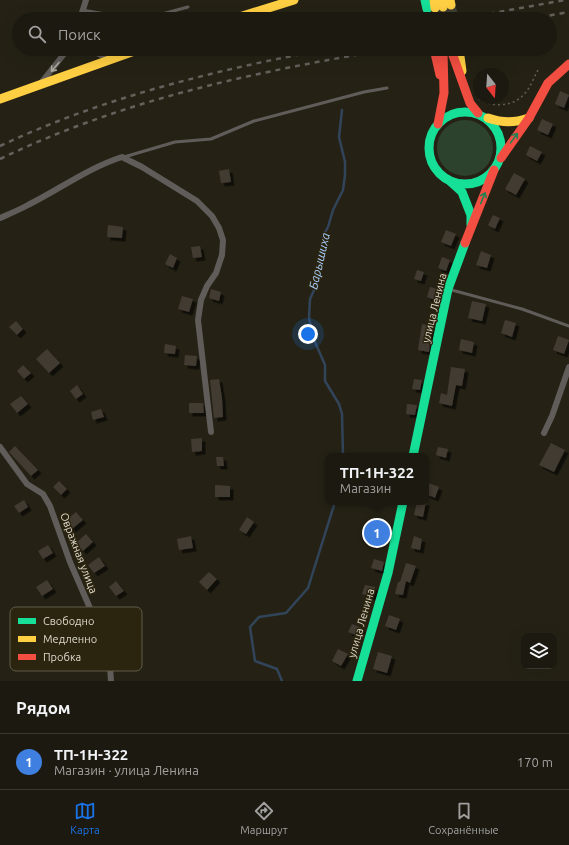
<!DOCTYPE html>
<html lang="ru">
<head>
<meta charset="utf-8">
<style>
	body { margin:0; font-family:Ubuntu,sans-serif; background:#252319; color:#f1f3f6 }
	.controls { position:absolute; right:12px; bottom:12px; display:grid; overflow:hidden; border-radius:8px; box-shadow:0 4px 16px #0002 }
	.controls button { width:36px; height:36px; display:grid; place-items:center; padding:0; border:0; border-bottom:1px solid #3a3830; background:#1c1a10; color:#f1f3f6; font:20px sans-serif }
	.compass { position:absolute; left:473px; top:68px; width:36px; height:36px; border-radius:50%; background:#1c1a10; box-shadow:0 4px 16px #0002; rotate:163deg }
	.you { position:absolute; left:308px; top:334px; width:14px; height:14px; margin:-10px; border:3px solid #fff; border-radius:50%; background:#1a73e8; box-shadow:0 0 0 6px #1a73e833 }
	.badge { display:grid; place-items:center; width:26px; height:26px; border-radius:50%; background:#1a73e8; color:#fff; font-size:13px; font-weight:700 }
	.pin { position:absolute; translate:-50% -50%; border:2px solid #fff; box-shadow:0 1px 4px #0006 }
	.popup { position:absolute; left:325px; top:453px; width:104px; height:52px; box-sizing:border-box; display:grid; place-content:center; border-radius:8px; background:#1c1a10; filter:drop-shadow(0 1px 3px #0005); font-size:13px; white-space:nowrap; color:#a0a19f }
	.popup b { font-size:15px; color:#f1f3f6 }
	.popup::after { content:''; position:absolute; left:50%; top:100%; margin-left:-8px; border:8px solid transparent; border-top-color:#1c1a10 }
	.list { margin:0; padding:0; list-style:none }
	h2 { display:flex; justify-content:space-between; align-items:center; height:52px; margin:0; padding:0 16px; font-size:17px }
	h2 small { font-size:13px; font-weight:400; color:#a0a19f }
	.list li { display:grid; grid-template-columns:26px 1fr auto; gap:12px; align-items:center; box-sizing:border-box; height:56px; padding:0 16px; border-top:1px solid #3a3830 }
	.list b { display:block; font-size:15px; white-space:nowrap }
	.list p { margin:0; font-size:13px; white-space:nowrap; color:#a0a19f }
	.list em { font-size:13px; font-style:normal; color:#a0a19f }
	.icon { flex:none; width:22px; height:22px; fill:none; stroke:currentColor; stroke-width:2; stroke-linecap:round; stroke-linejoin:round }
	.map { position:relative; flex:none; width:569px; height:681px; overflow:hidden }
	.search { position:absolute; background:#1c1a10; box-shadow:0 4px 16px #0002; left:12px; right:12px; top:12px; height:44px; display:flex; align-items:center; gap:10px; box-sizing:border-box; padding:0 14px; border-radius:22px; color:#a0a19f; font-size:15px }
	.sheet { height:108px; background:#1c1a10 }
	nav { display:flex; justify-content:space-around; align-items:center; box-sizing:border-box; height:56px; border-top:1px solid #3a3830; background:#1c1a10; font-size:11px; color:#a0a19f }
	nav a { display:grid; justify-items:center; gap:2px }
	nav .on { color:#1a73e8 }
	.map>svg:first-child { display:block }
	.green { fill:#2c422c }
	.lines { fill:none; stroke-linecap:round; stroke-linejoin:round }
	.stream { stroke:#32445a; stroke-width:2.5 }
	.building { fill:#423a32; filter:url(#shadow) }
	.secondary-tunnel { stroke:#413e31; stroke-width:9; stroke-dasharray:9 4.5; stroke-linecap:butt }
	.path { stroke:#605e59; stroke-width:1.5; stroke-dasharray:2 3; stroke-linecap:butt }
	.lane { stroke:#605c5a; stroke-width:3 }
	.street { stroke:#605c5a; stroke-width:6 }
	.fast { stroke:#16e098; stroke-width:9 }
	.slow { stroke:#ffcf43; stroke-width:9 }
	.jam { stroke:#f24e42; stroke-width:9 }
	.rail { stroke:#64615c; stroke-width:2.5; stroke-dasharray:5 5; stroke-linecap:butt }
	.oneway { stroke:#aca89f }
	.oneway2 { stroke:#208254 }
	.labels { text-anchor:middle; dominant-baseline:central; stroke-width:3; stroke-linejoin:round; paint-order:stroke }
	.street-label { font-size:11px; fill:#dedacd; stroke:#2b250f }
	.water-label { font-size:12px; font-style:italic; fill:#a7cdff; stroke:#2b250f }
	.key { fill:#2b250f; stroke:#615b48; stroke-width:1 }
	.key-label { font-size:11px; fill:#dedacd }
</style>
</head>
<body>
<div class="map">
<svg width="569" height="681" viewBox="0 0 569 681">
	<defs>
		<filter id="shadow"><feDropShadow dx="3.5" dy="3.5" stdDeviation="0" flood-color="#0009"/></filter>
	</defs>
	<rect width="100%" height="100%" fill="#252215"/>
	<circle class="green" cx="465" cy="148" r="28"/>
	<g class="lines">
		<g class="stream">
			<polyline points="342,110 339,137 345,162 345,175 343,190 333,210 328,227 323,236 319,271 315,288 310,299 309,317 312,335 325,365 325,381 339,404 342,414 343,456"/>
			<polyline points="282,681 277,669 255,661 250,627 259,617 286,613 308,588 335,502"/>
		</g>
	</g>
	<g class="building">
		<polygon points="560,91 569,95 564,108 555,104"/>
		<polygon points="542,119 553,124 548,135 537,130"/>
		<polygon points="530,146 542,152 537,161 526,155"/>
		<polygon points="229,169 231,182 221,183 219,171"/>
		<polygon points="514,173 525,179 516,195 505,189"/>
		<polygon points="493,215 500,218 495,229 488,225"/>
		<polygon points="108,225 123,227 122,238 107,237"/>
		<polygon points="446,230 456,234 451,246 441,242"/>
		<polygon points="200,246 202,257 193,258 191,247"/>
		<polygon points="481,251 491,255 487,268 476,265"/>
		<polygon points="170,254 177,258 173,268 165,264"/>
		<polygon points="442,257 450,260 446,271 438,268"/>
		<polygon points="417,270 424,272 421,281 414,279"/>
		<polygon points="430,287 438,289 435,300 427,297"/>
		<polygon points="211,289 221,292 219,301 209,298"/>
		<polygon points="182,296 193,299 189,312 178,309"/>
		<polygon points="472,301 486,304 482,321 468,318"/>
		<polygon points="505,320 516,323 512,337 501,333"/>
		<polygon points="16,321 23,329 17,335 9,327"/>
		<polygon points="422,324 432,326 428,343 430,344 429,352 418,350"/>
		<polygon points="558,336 569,340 564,354 553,350"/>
		<polygon points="461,339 474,342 472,353 459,350"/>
		<polygon points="165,344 176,346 175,354 164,353"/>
		<polygon points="47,349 60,363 49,373 36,359"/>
		<polygon points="185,355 197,356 196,366 184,365"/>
		<polygon points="23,365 31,373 24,379 17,371"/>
		<polygon points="451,367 465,369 462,386 456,385 452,406 439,403 441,393 447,395"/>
		<polygon points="219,379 222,398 223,417 214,418 210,380"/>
		<polygon points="414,379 422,380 420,390 412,389"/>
		<polygon points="77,385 83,394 76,399 70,391"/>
		<polygon points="21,396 28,404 17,413 10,404"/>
		<polygon points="189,403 203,403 204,413 189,413"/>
		<polygon points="407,404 417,405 415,415 406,414"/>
		<polygon points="101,409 104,417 93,420 91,412"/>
		<polygon points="202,438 202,451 192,452 191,439"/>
		<polygon points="551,443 565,450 554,472 539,465"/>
		<polygon points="15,446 38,470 31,476 9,452"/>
		<polygon points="438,447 448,449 446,458 436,455"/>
		<polygon points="216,457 223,457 224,466 217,466"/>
		<polygon points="59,481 67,489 61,495 53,487"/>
		<polygon points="426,482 439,487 435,498 426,494"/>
		<polygon points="215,485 230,486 230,497 215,497"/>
		<polygon points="24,500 28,507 19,513 14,506"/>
		<polygon points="417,502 426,502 423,517 414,515"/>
		<polygon points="76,512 83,520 72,529 65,521"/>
		<polygon points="247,517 254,522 246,534 239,530"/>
		<polygon points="86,534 93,542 83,551 76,543"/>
		<polygon points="191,536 193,548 179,550 177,539"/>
		<polygon points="414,536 422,539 420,550 411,548"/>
		<polygon points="48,545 53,553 43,559 38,551"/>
		<polygon points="99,557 105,566 94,573 88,565"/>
		<polygon points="374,559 384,562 382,571 371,568"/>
		<polygon points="406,563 416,566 410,583 406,581 403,595 395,594 398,582 400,582"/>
		<polygon points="209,572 217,579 207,590 199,582"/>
		<polygon points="47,580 53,589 42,596 36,587"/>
		<polygon points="116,581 124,591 116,596 109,587"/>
		<polygon points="365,585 375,587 373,597 362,594"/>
		<polygon points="61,611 67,621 59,625 53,616"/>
		<polygon points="389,615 400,619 396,630 385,626"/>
		<polygon points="352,624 362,628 358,636 348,632"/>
		<polygon points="338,649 348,654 341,666 332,661"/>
		<polygon points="378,652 392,656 387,673 373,669"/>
	</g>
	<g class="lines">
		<g class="secondary-tunnel">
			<polyline points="451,5 454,19"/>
			<polyline points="443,7 445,19"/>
			<polyline points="435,8 437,19"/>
			<polyline points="427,9 429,19"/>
		</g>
		<path class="path" d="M479 99C493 108 515 107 526 92 531 86 534 77 538 70"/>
		<g class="lane">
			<polyline points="82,10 123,17 151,17 188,7"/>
			<polyline points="124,157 175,142 211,139 254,121 364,92 387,88"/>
			<polyline points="448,289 522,309 569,326"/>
		</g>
		<g class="street">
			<polyline points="80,19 86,0"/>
			<polyline points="88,49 110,59"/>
			<polyline points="41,83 68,49"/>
			<path d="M0 218C9 214 19 210 28 205 60 189 88 168 122 157L142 167 197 201 212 216 219 228 223 240 222 255 216 273 207 286 201 300 198 320 211 432"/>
			<polyline points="544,433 552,416 569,367"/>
			<polyline points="0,447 27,484 43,494 50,506 70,562 109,652 111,681"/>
		</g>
		<g class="fast">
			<polyline points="425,0 427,9"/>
			<circle cx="465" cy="148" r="36"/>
			<polyline points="451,182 462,192 471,215 471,225"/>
			<polyline points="413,456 448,289 465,243"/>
			<polyline points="357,681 388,573 403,502"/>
		</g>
		<g class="slow">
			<polyline points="434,0 435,8"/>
			<polyline points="442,0 443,7"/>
			<polyline points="450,0 451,5"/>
			<polyline points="233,19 294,0"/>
			<polyline points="459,49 462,71"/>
			<polyline points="0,99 140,49"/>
			<path d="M488 118C503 123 514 123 529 118"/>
		</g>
		<g class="jam">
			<polyline points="451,50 470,103 478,113"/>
			<polyline points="435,53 440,75"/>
			<polyline points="438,124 444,93 443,51"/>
			<polyline points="501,158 529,118 548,83 569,64"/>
			<polyline points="465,243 494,170"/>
		</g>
		<g class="rail">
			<polyline points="460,19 565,0"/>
			<polyline points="530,19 569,12"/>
			<path d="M0 146C104 97 216 70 328 49"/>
			<path d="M0 159C85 118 177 91 268 72 309 63 350 56 391 49"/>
		</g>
	</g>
	<defs><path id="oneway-shaft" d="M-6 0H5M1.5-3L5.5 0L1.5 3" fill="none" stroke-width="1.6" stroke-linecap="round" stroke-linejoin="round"/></defs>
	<use class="oneway" href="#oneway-shaft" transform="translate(55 67) rotate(131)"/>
	<g class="oneway2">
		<use href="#oneway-shaft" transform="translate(514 138) rotate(-54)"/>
		<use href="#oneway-shaft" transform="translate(483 198) rotate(-68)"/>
	</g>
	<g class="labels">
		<g class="street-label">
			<text transform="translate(434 308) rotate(-76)">улица Ленина</text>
			<text transform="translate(79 553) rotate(69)">Овражная улица</text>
			<text transform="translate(361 623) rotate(-74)">улица Ленина</text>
		</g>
		<g class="water-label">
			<text transform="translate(319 261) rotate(-77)">Барышиха</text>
		</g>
	</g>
	<rect x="10" y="607" width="132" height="64" rx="6" class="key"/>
	<rect x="18" y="618" width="18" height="6" fill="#16e098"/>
	<rect x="18" y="636" width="18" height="6" fill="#ffcf43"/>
	<rect x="18" y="654" width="18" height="6" fill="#f24e42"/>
	<g class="key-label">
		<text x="43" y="625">Свободно</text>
		<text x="43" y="643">Медленно</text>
		<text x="43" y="661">Пробка</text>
	</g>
</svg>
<div class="controls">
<button><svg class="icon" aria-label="layers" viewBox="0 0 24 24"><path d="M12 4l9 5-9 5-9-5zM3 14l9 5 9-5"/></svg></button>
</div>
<svg class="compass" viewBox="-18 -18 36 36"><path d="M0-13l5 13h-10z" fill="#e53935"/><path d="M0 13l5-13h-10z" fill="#a0a19f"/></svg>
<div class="you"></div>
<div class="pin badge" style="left:377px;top:533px;background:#3f7fe0">1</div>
<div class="popup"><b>ТП-1Н-322</b>Магазин</div>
<div class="search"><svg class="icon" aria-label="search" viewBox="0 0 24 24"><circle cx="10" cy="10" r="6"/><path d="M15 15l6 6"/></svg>Поиск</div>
</div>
<section class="sheet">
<h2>Рядом<small></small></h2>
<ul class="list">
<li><span class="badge" style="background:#3f7fe0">1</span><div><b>ТП-1Н-322</b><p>Магазин · улица Ленина</p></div><em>170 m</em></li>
</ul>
</section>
<nav>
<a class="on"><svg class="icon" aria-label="map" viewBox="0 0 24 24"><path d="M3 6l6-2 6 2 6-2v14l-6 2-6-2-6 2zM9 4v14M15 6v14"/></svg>Карта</a>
<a><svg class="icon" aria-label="directions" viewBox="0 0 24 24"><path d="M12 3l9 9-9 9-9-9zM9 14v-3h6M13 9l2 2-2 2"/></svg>Маршрут</a>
<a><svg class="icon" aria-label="saved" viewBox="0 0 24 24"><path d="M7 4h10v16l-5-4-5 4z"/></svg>Сохранённые</a>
</nav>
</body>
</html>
